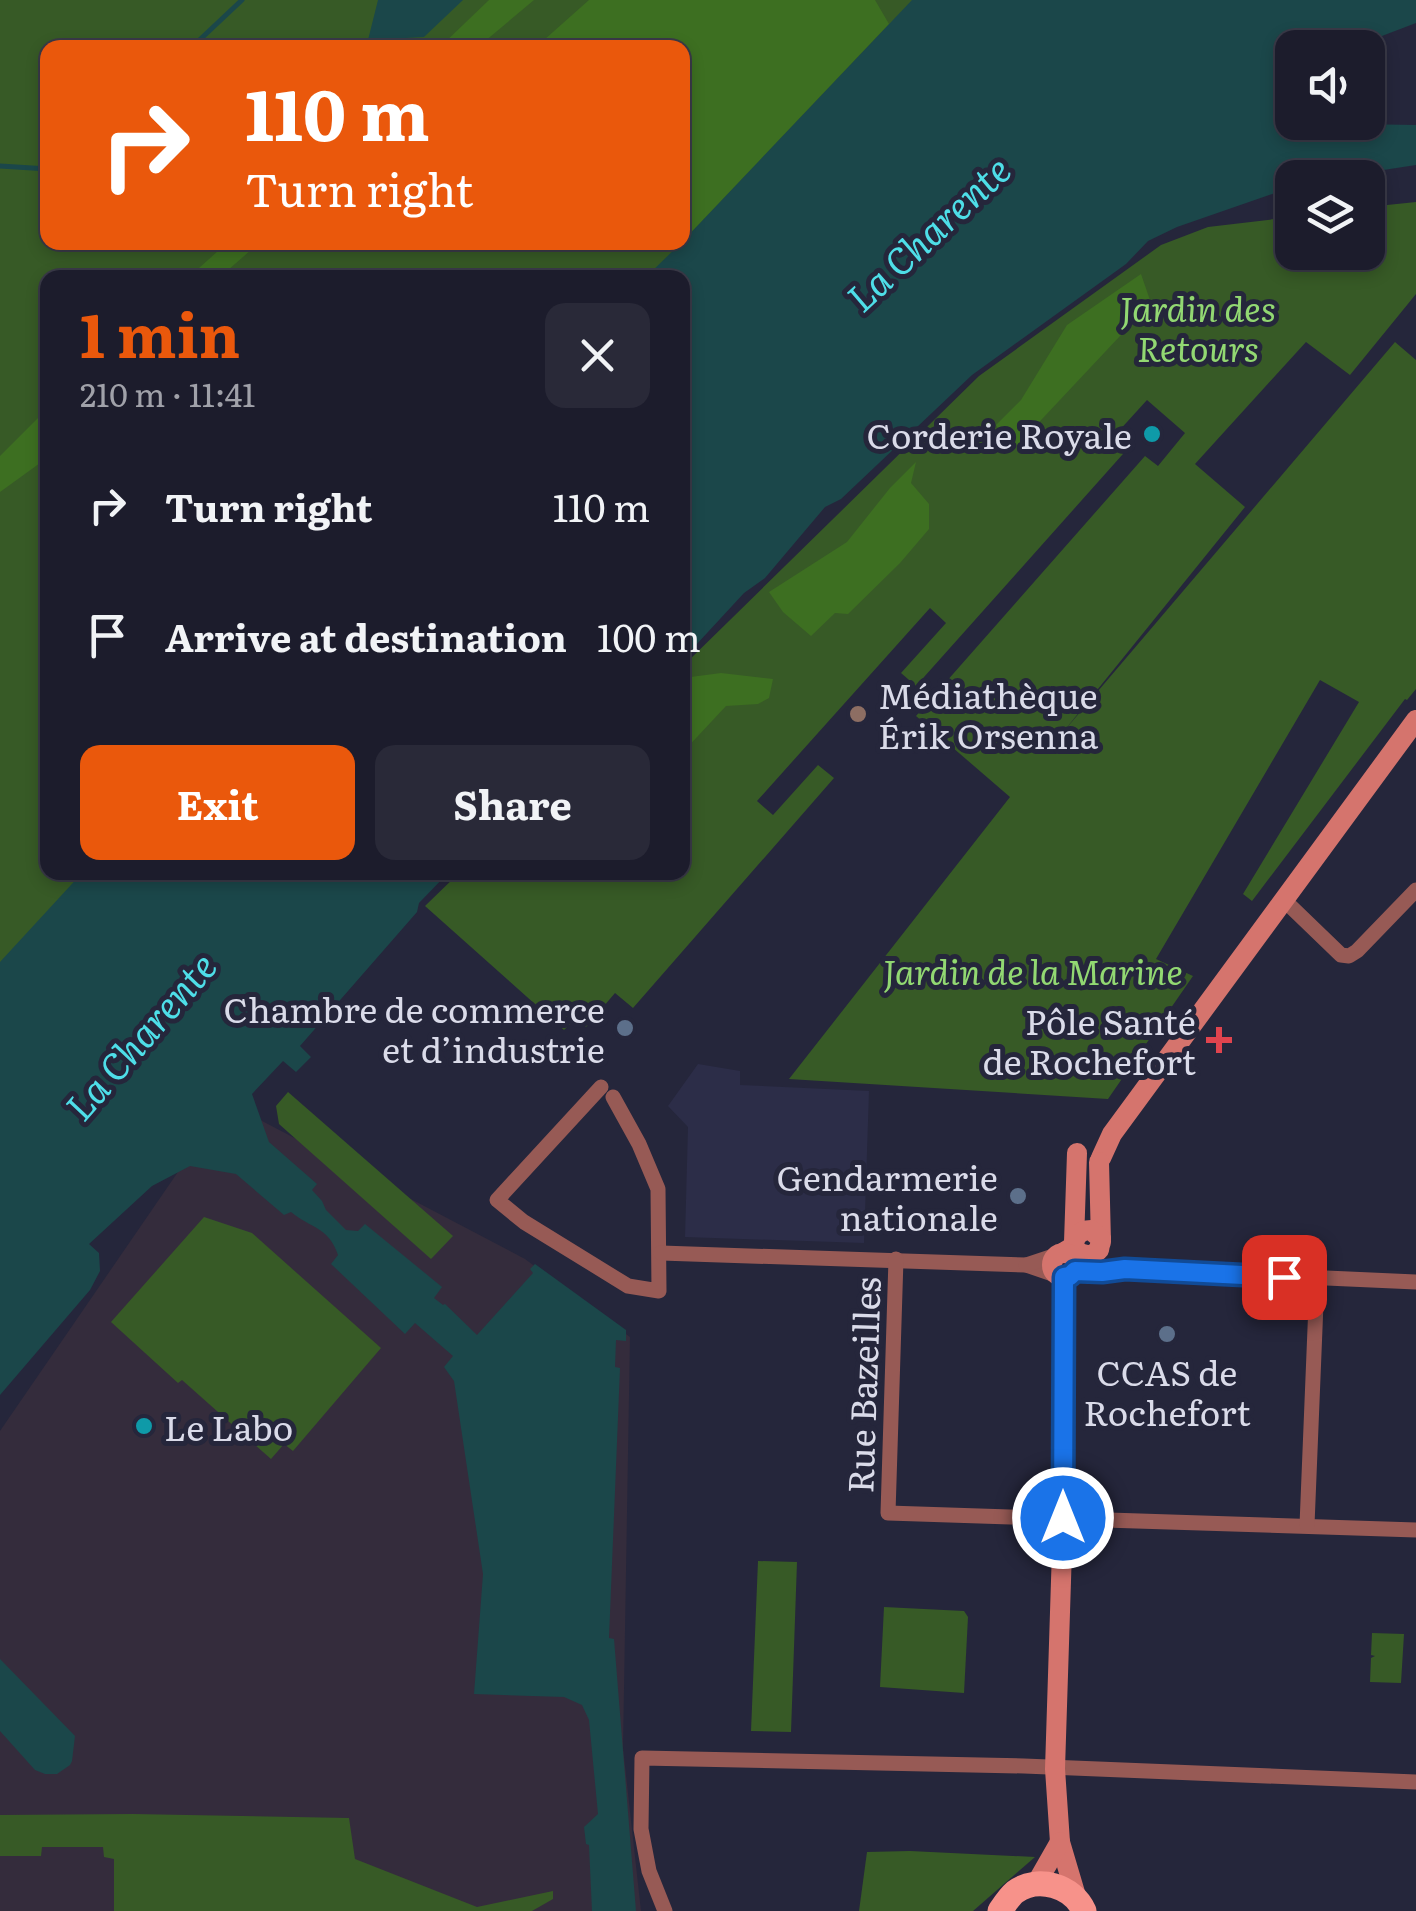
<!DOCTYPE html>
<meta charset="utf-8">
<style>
body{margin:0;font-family:Literata,serif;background:#292938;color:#f1f3f6;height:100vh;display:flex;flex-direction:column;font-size:38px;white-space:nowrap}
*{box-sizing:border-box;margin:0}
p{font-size:32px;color:#a0a1a9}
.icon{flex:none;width:55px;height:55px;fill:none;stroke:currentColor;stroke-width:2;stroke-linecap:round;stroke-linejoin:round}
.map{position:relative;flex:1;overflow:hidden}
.side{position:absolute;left:40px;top:270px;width:650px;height:610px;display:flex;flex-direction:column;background:#1c1c2c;border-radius:20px;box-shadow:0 5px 15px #0003,0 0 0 2px #3a3a48}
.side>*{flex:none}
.hud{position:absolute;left:40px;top:40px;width:650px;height:210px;border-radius:20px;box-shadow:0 5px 15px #0003,0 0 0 2px #3a3a48;background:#ea580c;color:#fff;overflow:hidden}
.tools{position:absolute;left:1275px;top:30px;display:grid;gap:20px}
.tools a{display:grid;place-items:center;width:110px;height:110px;border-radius:20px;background:#1c1c2c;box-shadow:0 5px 15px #0003,0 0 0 2px #3a3a48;font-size:50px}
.pin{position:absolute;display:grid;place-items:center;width:85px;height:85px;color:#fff;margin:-42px;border-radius:20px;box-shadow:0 5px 15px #0006}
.me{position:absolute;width:110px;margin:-55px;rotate:0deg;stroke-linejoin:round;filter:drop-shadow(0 0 8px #0008)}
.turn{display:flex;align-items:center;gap:35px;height:210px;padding:0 40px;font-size:45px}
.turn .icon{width:130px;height:130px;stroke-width:2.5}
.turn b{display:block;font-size:70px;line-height:85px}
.round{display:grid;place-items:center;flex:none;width:105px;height:105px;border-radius:20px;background:#292938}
.head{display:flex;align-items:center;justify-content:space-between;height:170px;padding:0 40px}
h1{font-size:60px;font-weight:700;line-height:75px;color:#ea580c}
.action{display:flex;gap:20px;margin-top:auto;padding:20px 40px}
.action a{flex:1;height:115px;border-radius:20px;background:#ea580c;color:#fff;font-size:40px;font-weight:700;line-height:115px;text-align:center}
.action a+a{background:#292938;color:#f1f3f6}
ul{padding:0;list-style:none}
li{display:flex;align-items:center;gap:30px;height:130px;padding:0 40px}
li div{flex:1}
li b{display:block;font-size:38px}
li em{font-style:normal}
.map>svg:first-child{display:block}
.industrial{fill:#342c3c}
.built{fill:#2c2d48}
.green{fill:#375a26;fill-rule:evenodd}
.forest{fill:#3d6f21}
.water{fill:#1b474a}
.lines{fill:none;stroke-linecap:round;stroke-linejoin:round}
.stream{stroke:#1b474a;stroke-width:5}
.street{stroke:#975a55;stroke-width:15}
.secondary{stroke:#d5746d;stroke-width:20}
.primary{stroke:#f7928a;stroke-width:25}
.route-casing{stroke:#114b97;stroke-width:25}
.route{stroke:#1a73e8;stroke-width:18}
.culture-dot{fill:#0f9aa8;stroke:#25263b;stroke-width:4}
.education-dot{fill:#8d6e63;stroke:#25263b;stroke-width:4}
.service-dot{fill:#5c6f8a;stroke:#25263b;stroke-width:4}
.health-dot{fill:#e0444e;stroke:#25263b;stroke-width:4}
.labels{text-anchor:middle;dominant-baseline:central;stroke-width:10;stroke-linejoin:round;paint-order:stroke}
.park-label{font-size:35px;font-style:italic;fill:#92d872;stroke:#25263b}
.poi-label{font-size:35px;fill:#dadbe9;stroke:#25263b;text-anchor:end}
.street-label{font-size:35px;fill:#dadbe9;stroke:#25263b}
.water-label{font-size:38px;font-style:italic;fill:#4edee8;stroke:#25263b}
</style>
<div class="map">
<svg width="1416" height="1911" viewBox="0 0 1416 1911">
<rect width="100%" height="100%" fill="#25263b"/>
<polygon class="industrial" points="226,1102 525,1259 630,1337 623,1748 641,1911 0,1911 0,1431"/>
<polygon class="built" points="698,1064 740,1071 740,1085 869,1091 864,1243 685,1237 688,1127 668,1106"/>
<g class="green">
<path d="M 0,0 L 968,0 L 682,278 L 48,278 L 48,872 L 158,873 L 0,1074 ZM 48,48 L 682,48 L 682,242 L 48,242 Z"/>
<polygon points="1416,202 1416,294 1350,375 1306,342 1195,464 1245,507 1064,731 1395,342 1416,360 1416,689 1407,700 1405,699 1252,901 1243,894 1359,702 1320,680 1156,959 1193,976 1108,1099 789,1079 1010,797 916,716 1145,456 1158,466 1185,433 1147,400 1117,433 1131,445 916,686 901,673 946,623 930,608 757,801 773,815 818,765 834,778 633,1008 615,993 586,1027 576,1019 564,1030 425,906 459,873 682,872 683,666 979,376 1161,245 1208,227 1292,217 1292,252 1368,252 1368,207"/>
<polygon points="288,1092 453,1236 431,1259 279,1124 276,1106"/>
<polygon points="204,1217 252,1233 381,1348 293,1451 284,1444 271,1459 182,1380 178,1383 111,1322"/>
<polygon points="758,1561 797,1562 791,1732 751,1731"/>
<polygon points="884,1607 964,1611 968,1617 964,1693 880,1687"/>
<polygon points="1372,1633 1404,1634 1401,1683 1370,1682 1371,1658 1375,1656 1371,1655"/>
<polygon points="133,1814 349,1818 355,1859 477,1907 553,1891 553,1899 532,1911 114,1911 114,1859 104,1857 103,1847 42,1847 41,1856 0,1856 0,1815"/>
<polygon points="910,1851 1035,1857 973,1911 859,1911 867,1852"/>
</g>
<g class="forest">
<polygon points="489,0 534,0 478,47 440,47"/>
<polygon points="589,0 875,0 889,24 683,241 682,48 535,48"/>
<polygon points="228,242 259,243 220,277 189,277"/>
<polygon points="1141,274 1151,303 1011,452 996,425 1021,400 1067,325"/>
<polygon points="47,409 47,458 0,492 0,456"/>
<polygon points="916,462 911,483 929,504 929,529 900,563 848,614 835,613 811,636 783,612 769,592 847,542 890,488"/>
<polygon points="721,673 773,679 769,698 758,704 726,706 683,752 683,678"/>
</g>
<g class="water">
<polygon points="378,0 463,0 424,37 368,40"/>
<path d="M 912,0 L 1416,0 L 1416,23 L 1353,47 L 1292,48 L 1292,122 C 1334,122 1374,125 1416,125 L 1416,165 L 1338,177 L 1292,178 L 1292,187 L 1177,227 L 1148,241 L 1126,264 L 972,375 L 841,499 L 825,507 L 765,578 L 744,593 L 683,659 L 682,278 L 646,277 L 682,242 Z"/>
<path d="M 82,873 L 448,873 L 419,903 L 417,912 L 300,1046 L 311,1057 L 296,1072 L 283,1061 L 252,1094 L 269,1142 L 317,1184 L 312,1190 L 322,1201 L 326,1210 L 346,1230 L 358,1231 L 365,1224 L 442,1287 L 434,1298 L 443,1305 L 445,1304 L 477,1335 L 533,1273 L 530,1269 L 535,1264 L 626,1330 L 626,1341 L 616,1340 L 615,1367 L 620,1368 L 609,1638 L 614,1639 L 636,1911 L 592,1911 L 589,1845 L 586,1844 L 584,1827 L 598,1814 L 589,1720 L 582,1705 L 564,1697 L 474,1694 L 483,1574 L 454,1381 L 444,1367 L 453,1356 L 415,1323 L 405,1334 L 331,1264 L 338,1255 C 329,1227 310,1228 291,1212 L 284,1215 L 236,1174 L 190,1166 L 152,1186 L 89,1244 L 99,1253 L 100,1271 L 90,1290 L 0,1395 L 0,962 Z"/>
<polygon points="0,1659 75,1736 72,1761 70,1765 57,1774 45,1774 35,1770 0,1731"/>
</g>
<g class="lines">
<g class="stream">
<polyline points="191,48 242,0"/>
<polyline points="0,166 48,169"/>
</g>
<g class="street">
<polyline points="1284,900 1341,955 1349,956 1357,951 1416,890"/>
<polyline points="601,1087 497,1200 524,1222 628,1286 659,1291 658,1189 639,1144 613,1097"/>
<polyline points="661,1253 1026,1265 1058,1276"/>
<polyline points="896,1259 888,1513 1416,1530"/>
<polyline points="1026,1265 1056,1255"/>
<polyline points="1075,1271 1125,1269 1416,1282"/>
<polyline points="1307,1525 1317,1279"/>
<polyline points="665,1911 649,1871 641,1829 642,1758 1024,1766 1416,1782"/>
</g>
<g class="secondary">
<polyline points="1101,1158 1112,1134 1416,720"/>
<polyline points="1099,1162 1101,1242"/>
<polyline points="1074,1242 1077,1153"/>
<path d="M 1064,1252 L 1074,1246 C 1074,1235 1081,1230 1091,1230 L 1101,1239 L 1099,1250 L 1090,1256 L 1079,1253 L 1074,1246"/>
<circle cx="1064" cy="1265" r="12"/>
<polyline points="1063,1277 1063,1518 1055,1769 1060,1842 1076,1896"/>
<polyline points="1036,1884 1060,1842"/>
</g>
<path class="primary" d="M 1000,1911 C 1004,1905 1009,1897 1015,1892 C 1038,1875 1073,1886 1084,1911"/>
</g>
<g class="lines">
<defs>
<polyline id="route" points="1063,1518 1064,1277 1070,1276 1075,1271 1102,1272 1125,1269 1284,1277"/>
</defs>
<use href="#route" class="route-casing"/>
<use href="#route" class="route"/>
</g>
<g class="culture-dot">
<circle cx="1152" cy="434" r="10"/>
<circle cx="144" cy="1426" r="10"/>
</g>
<circle class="education-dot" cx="858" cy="714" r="10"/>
<g class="service-dot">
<circle cx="625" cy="1028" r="10"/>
<circle cx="1018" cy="1196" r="10"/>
<circle cx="1167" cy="1334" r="10"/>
</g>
<path class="health-dot" d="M1214 1025h10v10h10v10h-10v10h-10v-10h-10v-10h10z"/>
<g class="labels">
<g class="park-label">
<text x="1198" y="307">Jardin des<tspan x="1198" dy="40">Retours</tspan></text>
<text x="1033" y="970">Jardin de la Marine</text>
</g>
<g class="poi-label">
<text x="1132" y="434">Corderie Royale</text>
<text x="878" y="694" text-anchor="start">Médiathèque<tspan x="878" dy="40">Érik Orsenna</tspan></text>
<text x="605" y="1008">Chambre de commerce<tspan x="605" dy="40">et d’industrie</tspan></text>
<text x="1196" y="1020">Pôle Santé<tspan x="1196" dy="40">de Rochefort</tspan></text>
<text x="998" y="1176">Gendarmerie<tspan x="998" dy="40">nationale</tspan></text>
<text x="1167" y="1371" text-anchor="middle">CCAS de<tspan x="1167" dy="40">Rochefort</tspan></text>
<text x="164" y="1426" text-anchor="start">Le Labo</text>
</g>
<g class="street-label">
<text transform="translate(862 1385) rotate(-88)">Rue Bazeilles</text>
</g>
<g class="water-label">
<text transform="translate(927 232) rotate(-43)">La Charente</text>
<text transform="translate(139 1035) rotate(-49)">La Charente</text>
</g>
</g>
</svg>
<div class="tools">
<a><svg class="icon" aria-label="sound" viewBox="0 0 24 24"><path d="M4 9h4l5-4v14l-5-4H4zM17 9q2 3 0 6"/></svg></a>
<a><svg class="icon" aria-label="layers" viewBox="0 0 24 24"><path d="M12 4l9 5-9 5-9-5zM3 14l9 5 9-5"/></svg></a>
</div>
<div class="pin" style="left:1284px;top:1277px;background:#d93025"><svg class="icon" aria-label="arrive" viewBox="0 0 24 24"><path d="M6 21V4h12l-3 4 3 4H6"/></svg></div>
<svg class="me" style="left:1063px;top:1518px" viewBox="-20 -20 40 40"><circle r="17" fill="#1a73e8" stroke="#fff" stroke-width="3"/><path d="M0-11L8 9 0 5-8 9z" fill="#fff"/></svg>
<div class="hud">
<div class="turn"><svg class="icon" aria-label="right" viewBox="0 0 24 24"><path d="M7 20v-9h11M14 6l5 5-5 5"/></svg><div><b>110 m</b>Turn right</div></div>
</div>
<section class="side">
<div class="head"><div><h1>1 min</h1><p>210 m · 11:41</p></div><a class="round"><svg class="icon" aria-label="close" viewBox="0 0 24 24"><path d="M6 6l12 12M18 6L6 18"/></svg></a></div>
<ul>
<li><svg class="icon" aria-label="right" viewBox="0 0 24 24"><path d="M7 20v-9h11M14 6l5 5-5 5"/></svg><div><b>Turn right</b></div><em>110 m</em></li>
<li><svg class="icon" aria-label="arrive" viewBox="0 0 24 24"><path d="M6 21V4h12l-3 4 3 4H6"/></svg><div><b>Arrive at destination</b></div><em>100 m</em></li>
</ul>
<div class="action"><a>Exit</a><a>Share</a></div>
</section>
</div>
